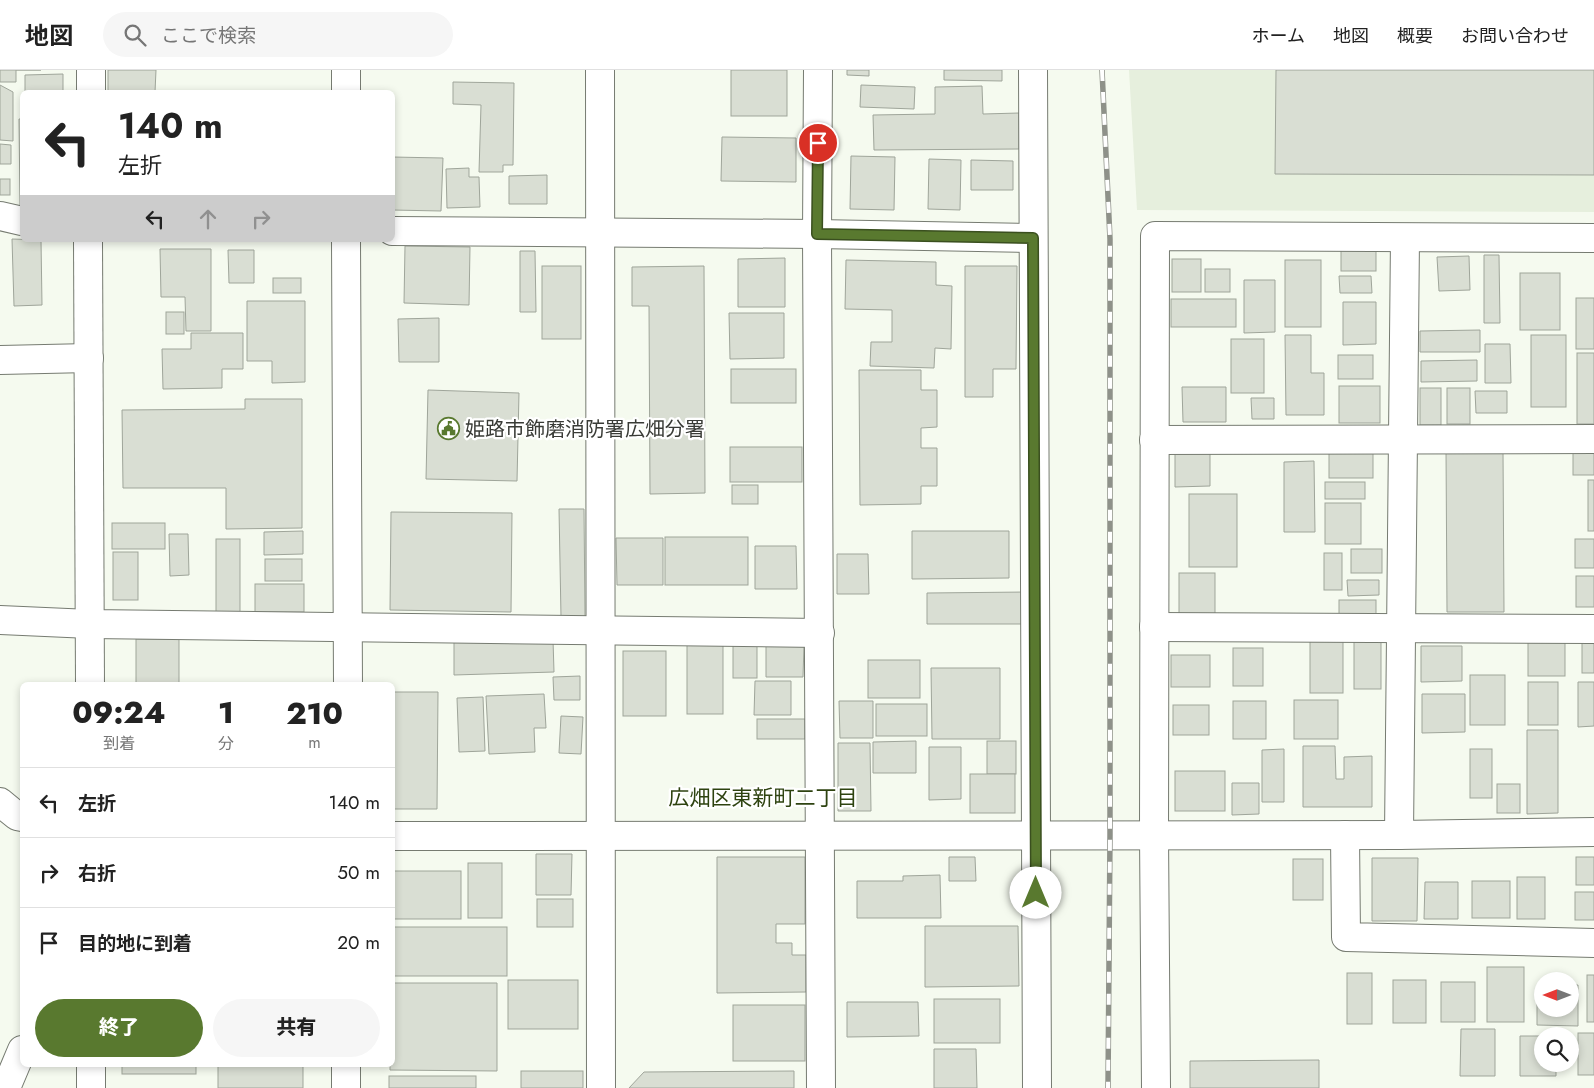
<!DOCTYPE html>
<html lang="ja">
<meta charset="utf-8">
<style>
body{margin:0;font-family:Jost,"Noto Sans JP",sans-serif;background:#f6f6f6;color:#222;height:100vh;display:flex;flex-direction:column;font-size:19px;white-space:nowrap}
*{box-sizing:border-box;margin:0}
p{font-size:16px;color:#767676}
.icon{flex:none;width:28px;height:28px;fill:none;stroke:currentColor;stroke-width:2;stroke-linecap:round;stroke-linejoin:round}
.map{position:relative;flex:1;overflow:hidden}
.side{position:absolute;left:20px;top:612px;width:375px;height:385px;display:flex;flex-direction:column;background:#fff;border-radius:8px;box-shadow:0 2px 8px #0003}
.side>*{flex:none}
.guide{position:absolute;left:20px;top:20px;width:375px;height:152px;border-radius:8px;box-shadow:0 2px 8px #0003;background:#fff;color:#222;overflow:hidden}
.needle{width:32px;rotate:270deg}
.tools{position:absolute;left:1534px;top:902px;display:grid;gap:10px}
.tools a{display:grid;place-items:center;width:45px;height:45px;border-radius:50%;background:#fff;box-shadow:0 2px 8px #0003;font-size:25px}
.pin{position:absolute;display:grid;place-items:center;width:42px;height:42px;color:#fff;margin:-21px;border:2px solid #fff;border-radius:50%;box-shadow:0 1px 5px #0007}
.me{position:absolute;width:55px;margin:-28px;rotate:0deg;stroke-linejoin:round;filter:drop-shadow(0 0 4px #0008)}
.turn{display:flex;align-items:center;gap:18px;height:105px;padding:0 15px;font-size:22px}
.turn .icon{width:65px;height:65px;stroke-width:2.5}
.turn b{display:block;font-size:35px;line-height:42px}
.lanes{display:flex;align-items:center;height:48px;padding:0 15px;background:#0003;justify-content:center;gap:25px;direction:ltr}
.lanes .off{opacity:.35}
.eta{display:flex;justify-content:space-evenly;align-items:center;height:85px;text-align:center}
.eta b{font-size:30px;font-weight:800;line-height:35px}
.button{display:flex;gap:10px;margin-top:auto;padding:10px 15px}
.button a{flex:1;height:58px;border-radius:30px;background:#59792f;color:#fff;font-size:20px;font-weight:800;line-height:58px;text-align:center}
.button a+a{background:#f6f6f6;color:#222}
ul{padding:0;list-style:none}
li{display:flex;align-items:center;gap:15px;height:70px;padding:0 15px;border-top:1px solid #e0e0e0}
li div{flex:1}
li b{display:block;font-size:19px}
li em{font-style:normal}
header{display:flex;align-items:center;gap:30px;box-sizing:border-box;height:70px;padding:0 25px;background:#fff;border-bottom:1px solid #e0e0e0}
header strong{font-size:24px}
nav{display:flex;gap:28px;margin-inline-start:auto;font-size:18px}
.search{width:350px;height:45px;background:#f6f6f6;display:flex;align-items:center;gap:12px;box-sizing:border-box;padding:0 18px;border-radius:28px;color:#767676;font-size:19px}
.map>svg:first-child{display:block}
.built{fill:#e6efdd}
.building{fill:#d9ded3;stroke:#9fa59a}
.lines{fill:none;stroke-linecap:round;stroke-linejoin:round}
.minor-casing{stroke:#767b71;stroke-width:30}
.minor{stroke:#fff;stroke-width:28}
.rail-casing{stroke:#8e9189;stroke-width:5.5}
.rail{stroke:#fff;stroke-width:4;stroke-dasharray:11;stroke-linecap:butt}
.route-casing{stroke:#3a4f1f;stroke-width:12}
.route{stroke:#59792f;stroke-width:9}
.labels{text-anchor:middle;dominant-baseline:central;stroke-width:4.5;stroke-linejoin:round;paint-order:stroke}
.poi-label{font-size:20px;fill:#393b36;stroke:#fff;text-anchor:start}
.neighbourhood-label{font-size:21px;fill:#2e4310;stroke:#fff}
</style>
<header>
<strong>地図</strong>
<div class="search"><svg class="icon" aria-label="search" viewBox="0 0 24 24"><circle cx="10" cy="10" r="6"/><path d="M15 15l6 6"/></svg>ここで検索</div>
<nav><a>ホーム</a><a>地図</a><a>概要</a><a>お問い合わせ</a></nav>
</header>
<div class="map">
<svg width="1594" height="1018" viewBox="0 0 1594 1018">
<rect width="100%" height="100%" fill="#f5faef"/>
<polygon class="built" points="1129,0 1594,0 1594,142 1137,140"/>
<g class="building">
<polygon points="0,0 41,0 16,0 16,12 0,12"/>
<polygon points="108,0 156,0 155,22 108,22"/>
<rect x="731" y="0" width="56" height="46"/>
<polygon points="847,0 869,0 869,6 847,5"/>
<polygon points="944,0 1002,0 1002,11 944,10"/>
<polygon points="1276,0 1594,0 1594,105 1275,104"/>
<polygon points="63,4 63,22 25,22 25,5"/>
<polygon points="453,12 514,13 513,95 503,95 503,102 479,102 481,35 453,34"/>
<polygon points="0,15 13,22 13,71 0,70"/>
<polygon points="861,15 915,17 914,39 860,37"/>
<polygon points="982,16 983,44 1019,43 1019,79 874,80 873,45 935,44 935,17"/>
<polygon points="19,49 22,49 22,135 20,135"/>
<polygon points="722,67 796,68 796,112 721,111"/>
<polygon points="0,74 11,75 11,94 0,94"/>
<polygon points="851,86 895,87 894,140 850,139"/>
<polygon points="392,87 443,88 441,141 392,140"/>
<polygon points="929,89 961,90 960,140 928,139"/>
<polygon points="971,90 1013,91 1013,120 971,120"/>
<polygon points="469,98 469,107 479,107 480,137 447,138 446,99"/>
<polygon points="547,105 547,134 509,134 509,106"/>
<rect x="0" y="109" width="10" height="16"/>
<polygon points="12,169 41,170 42,235 14,236"/>
<polygon points="405,176 470,177 469,235 404,233"/>
<polygon points="160,179 211,179 211,261 186,261 185,227 161,227"/>
<rect x="1341" y="179" width="35" height="22"/>
<polygon points="228,180 254,180 254,213 229,213"/>
<polygon points="520,181 535,181 536,242 520,242"/>
<polygon points="1484,185 1499,185 1500,253 1484,253"/>
<polygon points="1469,186 1470,220 1439,221 1437,187"/>
<polygon points="785,188 785,237 738,237 738,189"/>
<rect x="1172" y="189" width="29" height="33"/>
<polygon points="846,190 936,192 936,215 952,216 951,279 935,278 934,298 870,296 871,272 892,272 892,240 845,239"/>
<rect x="1285" y="190" width="36" height="67"/>
<rect x="542" y="196" width="39" height="73"/>
<polygon points="704,196 705,423 650,424 649,236 632,236 632,197"/>
<polygon points="965,196 1017,196 1016,299 993,299 993,327 965,327"/>
<rect x="1205" y="199" width="25" height="23"/>
<rect x="1520" y="203" width="40" height="57"/>
<polygon points="1339,206 1371,206 1372,223 1340,223"/>
<rect x="273" y="208" width="28" height="15"/>
<polygon points="1244,210 1275,210 1275,262 1244,263"/>
<rect x="1576" y="228" width="18" height="51"/>
<rect x="1171" y="229" width="65" height="28"/>
<polygon points="247,231 305,231 305,312 272,313 272,291 247,291"/>
<polygon points="1343,232 1376,232 1376,274 1343,275"/>
<rect x="166" y="242" width="18" height="22"/>
<polygon points="729,243 784,243 784,288 730,289"/>
<polygon points="439,248 439,292 399,292 398,249"/>
<polygon points="1480,260 1480,282 1420,282 1420,261"/>
<polygon points="191,263 243,263 243,299 222,299 222,318 163,319 162,279 191,279"/>
<polygon points="1285,265 1311,265 1311,303 1324,303 1324,345 1286,345"/>
<rect x="1531" y="265" width="35" height="72"/>
<rect x="1231" y="269" width="33" height="54"/>
<polygon points="1485,274 1510,274 1511,313 1485,313"/>
<rect x="1577" y="283" width="17" height="71"/>
<rect x="1338" y="285" width="35" height="24"/>
<polygon points="1477,290 1477,311 1421,312 1421,291"/>
<rect x="731" y="299" width="65" height="34"/>
<polygon points="859,300 921,300 921,320 937,320 937,357 921,358 921,378 937,378 937,416 921,416 921,434 860,435"/>
<rect x="1339" y="316" width="41" height="37"/>
<polygon points="1182,317 1226,317 1226,352 1183,352"/>
<rect x="1420" y="318" width="21" height="37"/>
<rect x="1447" y="318" width="23" height="36"/>
<polygon points="428,320 519,323 517,411 426,409"/>
<polygon points="1475,321 1507,321 1507,343 1476,343"/>
<polygon points="1251,328 1274,328 1274,349 1252,349"/>
<polygon points="245,329 302,329 302,458 226,459 226,418 123,418 122,340 245,339"/>
<rect x="730" y="377" width="72" height="35"/>
<rect x="1329" y="377" width="44" height="31"/>
<rect x="1573" y="379" width="21" height="26"/>
<polygon points="1175,380 1210,380 1210,416 1175,417"/>
<polygon points="1446,380 1503,380 1504,542 1447,542"/>
<polygon points="1314,391 1315,462 1284,462 1284,392"/>
<rect x="1588" y="410" width="6" height="51"/>
<rect x="1325" y="412" width="40" height="17"/>
<rect x="732" y="415" width="26" height="19"/>
<rect x="1189" y="424" width="48" height="73"/>
<rect x="1325" y="433" width="36" height="41"/>
<polygon points="559,439 584,439 585,547 561,547"/>
<polygon points="391,442 512,443 511,542 390,540"/>
<rect x="112" y="453" width="53" height="26"/>
<polygon points="303,461 303,484 264,485 264,462"/>
<polygon points="912,461 1009,461 1009,508 912,509"/>
<polygon points="169,464 188,464 189,505 170,506"/>
<rect x="665" y="467" width="83" height="48"/>
<polygon points="616,468 663,468 663,515 617,515"/>
<rect x="216" y="469" width="24" height="73"/>
<rect x="1575" y="469" width="19" height="29"/>
<polygon points="755,476 796,476 797,519 755,519"/>
<rect x="1351" y="479" width="31" height="24"/>
<rect x="113" y="482" width="25" height="48"/>
<rect x="1324" y="483" width="18" height="37"/>
<polygon points="837,484 868,484 869,524 837,524"/>
<rect x="265" y="489" width="37" height="22"/>
<rect x="1179" y="503" width="36" height="41"/>
<rect x="1576" y="506" width="18" height="31"/>
<polygon points="1347,510 1379,510 1379,525 1348,526"/>
<rect x="255" y="514" width="49" height="28"/>
<polygon points="1027,522 1027,554 927,554 927,523"/>
<rect x="1339" y="530" width="37" height="16"/>
<rect x="1310" y="565" width="33" height="58"/>
<rect x="1528" y="565" width="37" height="41"/>
<rect x="1582" y="566" width="12" height="37"/>
<rect x="1354" y="567" width="27" height="52"/>
<rect x="136" y="569" width="43" height="46"/>
<polygon points="553,570 554,602 454,605 454,572"/>
<rect x="687" y="572" width="36" height="72"/>
<rect x="733" y="572" width="24" height="36"/>
<polygon points="766,575 804,575 803,607 766,607"/>
<polygon points="1421,576 1462,576 1462,611 1421,612"/>
<rect x="1233" y="578" width="30" height="38"/>
<rect x="623" y="581" width="43" height="65"/>
<rect x="1171" y="585" width="39" height="32"/>
<rect x="868" y="590" width="52" height="38"/>
<polygon points="931,598 1000,598 1000,669 932,669"/>
<rect x="1470" y="605" width="35" height="50"/>
<polygon points="580,606 580,630 554,630 553,607"/>
<polygon points="755,611 791,611 791,645 754,645"/>
<rect x="1528" y="612" width="30" height="43"/>
<polygon points="1578,612 1594,612 1594,656 1578,657"/>
<polygon points="392,622 438,622 437,739 392,739"/>
<polygon points="544,624 546,658 534,658 535,682 489,684 486,626"/>
<polygon points="1422,624 1465,624 1465,662 1422,663"/>
<polygon points="483,627 485,681 459,682 457,628"/>
<rect x="1294" y="630" width="44" height="39"/>
<polygon points="839,631 873,631 873,668 840,668"/>
<rect x="1233" y="631" width="33" height="38"/>
<rect x="876" y="634" width="51" height="32"/>
<rect x="1173" y="635" width="36" height="30"/>
<polygon points="561,646 583,647 581,684 559,683"/>
<rect x="757" y="649" width="48" height="20"/>
<polygon points="1527,660 1558,660 1558,743 1527,744"/>
<polygon points="916,671 916,703 873,703 873,672"/>
<rect x="987" y="671" width="29" height="33"/>
<polygon points="838,673 870,673 871,741 838,741"/>
<polygon points="1303,676 1335,676 1336,709 1344,709 1344,687 1372,686 1372,737 1303,737"/>
<polygon points="929,677 961,677 961,729 929,730"/>
<polygon points="1284,679 1284,732 1262,732 1262,680"/>
<rect x="1470" y="679" width="22" height="49"/>
<rect x="1175" y="701" width="50" height="40"/>
<rect x="970" y="704" width="45" height="39"/>
<polygon points="1232,713 1259,713 1259,744 1232,745"/>
<rect x="1497" y="714" width="23" height="29"/>
<polygon points="536,784 572,784 571,825 536,825"/>
<polygon points="717,787 805,787 805,854 776,854 776,873 792,873 792,885 806,885 806,922 717,923"/>
<polygon points="949,787 975,787 976,811 949,811"/>
<rect x="1576" y="787" width="18" height="28"/>
<polygon points="1372,788 1418,788 1417,851 1372,851"/>
<rect x="1293" y="789" width="30" height="41"/>
<rect x="468" y="793" width="34" height="55"/>
<rect x="392" y="801" width="69" height="48"/>
<polygon points="940,805 941,848 857,848 857,811 903,811 903,806"/>
<rect x="1517" y="807" width="28" height="42"/>
<rect x="1472" y="811" width="38" height="37"/>
<polygon points="1425,812 1458,812 1458,849 1424,849"/>
<rect x="1575" y="822" width="19" height="28"/>
<rect x="537" y="829" width="36" height="28"/>
<polygon points="925,856 1018,856 1019,916 925,917"/>
<rect x="392" y="857" width="115" height="49"/>
<rect x="1487" y="897" width="37" height="55"/>
<rect x="1347" y="903" width="25" height="51"/>
<rect x="1587" y="905" width="7" height="47"/>
<rect x="508" y="910" width="70" height="49"/>
<rect x="1393" y="910" width="33" height="43"/>
<rect x="1441" y="912" width="34" height="40"/>
<polygon points="392,913 497,913 497,1001 390,1000 390,995 392,995"/>
<polygon points="1537,915 1542,915 1542,939 1570,939 1570,915 1578,915 1578,956 1537,955"/>
<rect x="934" y="929" width="66" height="44"/>
<polygon points="847,932 918,932 919,966 847,967"/>
<rect x="733" y="935" width="72" height="56"/>
<polygon points="1461,959 1495,959 1495,1006 1460,1006"/>
<rect x="1578" y="963" width="16" height="42"/>
<polygon points="1520,966 1556,966 1542,966 1542,994 1556,994 1556,1006 1520,1006"/>
<polygon points="934,979 976,979 977,1018 934,1018"/>
<polygon points="1319,990 1319,1018 1190,1018 1190,991"/>
<rect x="122" y="995" width="74" height="9"/>
<rect x="218" y="995" width="85" height="23"/>
<rect x="521" y="1001" width="62" height="17"/>
<polygon points="794,1001 794,1018 629,1018 644,1002"/>
<rect x="389" y="1006" width="87" height="12"/>
</g>
<g class="lines">
<defs>
<g id="minor">
<polyline points="346,0 346,22"/>
<polyline points="600,0 601,1018"/>
<polyline points="818,0 817,164 821,1018"/>
<polyline points="1033,0 1037,1018"/>
<polyline points="91,22 91,0"/>
<polyline points="0,146 22,151"/>
<polyline points="392,161 817,164 1033,168"/>
<polyline points="88,170 90,615"/>
<polyline points="346,170 348,615"/>
<polyline points="0,290 89,288"/>
<polyline points="1154,370 1594,369"/>
<polyline points="0,550 90,554 820,563"/>
<polyline points="1154,557 1594,559"/>
<polyline points="0,732 17,746 22,747"/>
<polyline points="1345,765 1346,867 1594,873"/>
<polyline points="1399,765 1405,168"/>
<polyline points="392,766 1399,765 1594,762"/>
<polyline points="91,995 91,1018"/>
<polyline points="6,1018 22,980"/>
<polyline points="346,1018 346,995"/>
<polyline points="1156,1018 1154,765 1155,166 1594,168"/>
</g>
</defs>
<use href="#minor" class="minor-casing"/>
<use href="#minor" class="minor"/>
<defs>
<polyline id="rail" points="1102,0 1110,169 1110,765 1108,1018"/>
</defs>
<use href="#rail" class="rail-casing"/>
<use href="#rail" class="rail"/>
</g>
<g class="lines">
<defs>
<polyline id="route" points="818,73 817,164 1033,168 1036,823"/>
</defs>
<use href="#route" class="route-casing"/>
<use href="#route" class="route"/>
</g>
<defs>
<symbol id="civic-ring" viewBox="-11 -11 22 22"><circle r="9.5" fill="#fff" stroke="#59792f" stroke-width="1.5"/><path d="M-.6-6.5H3V-4.5H.6V-3L4-1V1h2V6H-6V1h2V-1L-.6-3ZM-1.2 2.5V6h2.4V2.5Z" fill="#59792f"/></symbol>
</defs>
<g fill-rule="evenodd">
<use href="#civic-ring" x="436" y="346" width="25" height="25"/>
</g>
<g class="labels">
<g class="poi-label">
<text x="465" y="359">姫路市飾磨消防署広畑分署</text>
</g>
<g class="neighbourhood-label">
<text x="763" y="728">広畑区東新町二丁目</text>
</g>
</g>
</svg>
<div class="tools">
<a><svg class="needle" viewBox="-14 -14 28 28"><path d="M0-13l5 13h-10z" fill="#e53935"/><path d="M0 13l5-13h-10z" fill="#767676"/></svg></a>
<a><svg class="icon" aria-label="search" viewBox="0 0 24 24"><circle cx="10" cy="10" r="6"/><path d="M15 15l6 6"/></svg></a>
</div>
<div class="pin" style="left:818px;top:73px;background:#d93025"><svg class="icon" aria-label="arrive" viewBox="0 0 24 24"><path d="M6 21V4h12l-3 4 3 4H6"/></svg></div>
<svg class="me" style="left:1036px;top:823px" viewBox="-20 -20 40 40"><circle r="19" fill="#fff"/><path d="M0-13L10 11 0 6-10 11z" fill="#59792f"/></svg>
<div class="guide">
<div class="turn"><svg class="icon" aria-label="left" viewBox="0 0 24 24"><path d="M17 20v-9H6M10 6l-5 5 5 5"/></svg><div><b>140 m</b>左折</div></div>
<div class="lanes"><svg class="icon" aria-label="left" viewBox="0 0 24 24"><path d="M17 20v-9H6M10 6l-5 5 5 5"/></svg><svg class="icon off" aria-label="ahead" viewBox="0 0 24 24"><path d="M12 20V5M6 11l6-6 6 6"/></svg><svg class="icon off" aria-label="right" viewBox="0 0 24 24"><path d="M7 20v-9h11M14 6l5 5-5 5"/></svg></div>
</div>
<section class="side">
<div class="eta">
<div><b>09:24</b><p>到着</p></div>
<div><b>1</b><p>分</p></div>
<div><b>210</b><p>m</p></div>
</div>
<ul>
<li><svg class="icon" aria-label="left" viewBox="0 0 24 24"><path d="M17 20v-9H6M10 6l-5 5 5 5"/></svg><div><b>左折</b></div><em>140 m</em></li>
<li><svg class="icon" aria-label="right" viewBox="0 0 24 24"><path d="M7 20v-9h11M14 6l5 5-5 5"/></svg><div><b>右折</b></div><em>50 m</em></li>
<li><svg class="icon" aria-label="arrive" viewBox="0 0 24 24"><path d="M6 21V4h12l-3 4 3 4H6"/></svg><div><b>目的地に到着</b></div><em>20 m</em></li>
</ul>
<div class="button"><a>終了</a><a>共有</a></div>
</section>
</div>
